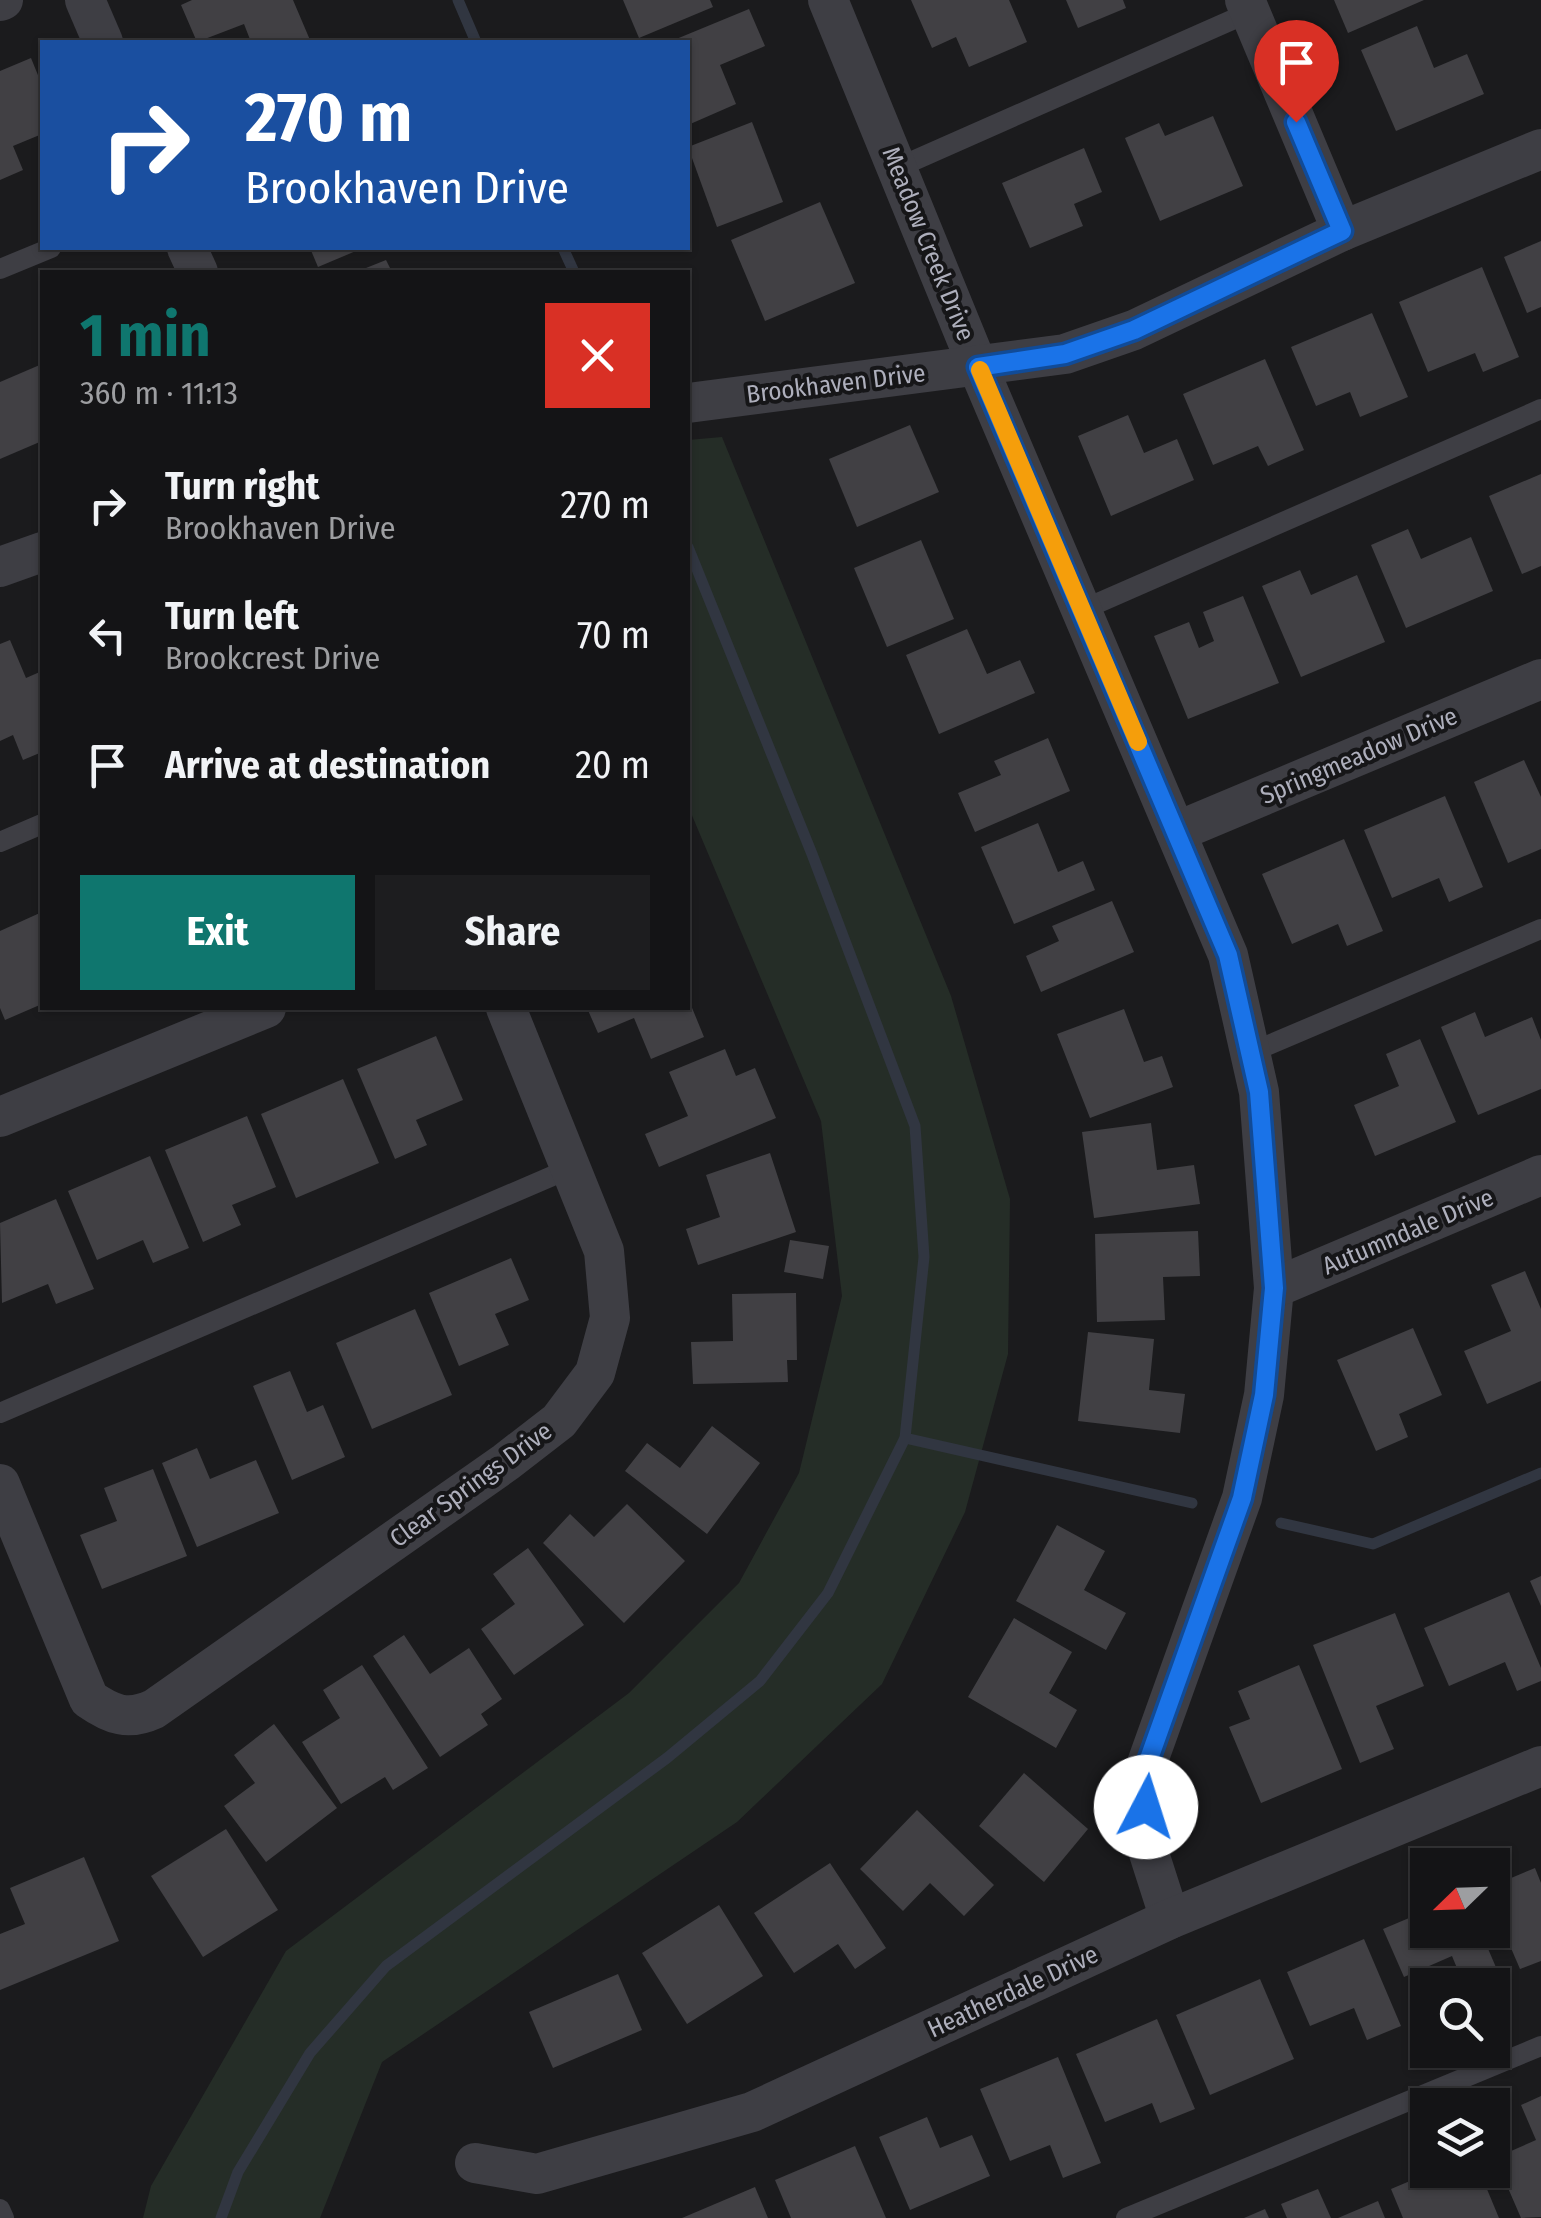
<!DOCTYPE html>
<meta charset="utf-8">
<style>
body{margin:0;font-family:"Fira Sans Condensed",sans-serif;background:#1d1d1f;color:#f1f3f6;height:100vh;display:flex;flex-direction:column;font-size:38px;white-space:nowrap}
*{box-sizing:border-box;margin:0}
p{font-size:32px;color:#9d9ea1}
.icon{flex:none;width:55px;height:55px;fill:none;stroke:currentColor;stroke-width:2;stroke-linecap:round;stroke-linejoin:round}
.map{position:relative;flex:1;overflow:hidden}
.side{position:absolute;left:40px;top:270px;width:650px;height:740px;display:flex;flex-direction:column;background:#141416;border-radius:0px;box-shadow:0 2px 8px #0004,0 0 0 2px #333335}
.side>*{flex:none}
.top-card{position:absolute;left:40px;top:40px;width:650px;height:210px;border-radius:0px;box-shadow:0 2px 8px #0004,0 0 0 2px #333335;background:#1a4fa0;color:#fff;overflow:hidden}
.needle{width:65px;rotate:247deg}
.fabs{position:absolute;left:1410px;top:1848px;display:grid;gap:20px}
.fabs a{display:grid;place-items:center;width:100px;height:100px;border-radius:0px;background:#141416;box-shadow:0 2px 8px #0004,0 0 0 2px #333335;font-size:50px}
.pin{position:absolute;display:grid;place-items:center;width:85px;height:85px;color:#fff;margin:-102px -42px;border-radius:50% 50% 50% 0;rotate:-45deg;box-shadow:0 0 10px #0007}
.pin .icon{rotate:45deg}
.me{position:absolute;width:110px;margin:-55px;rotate:5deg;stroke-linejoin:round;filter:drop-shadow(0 0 8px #0008)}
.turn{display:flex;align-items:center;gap:35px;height:210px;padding:0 40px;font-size:45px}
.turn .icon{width:130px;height:130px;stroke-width:2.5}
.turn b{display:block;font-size:70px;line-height:85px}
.round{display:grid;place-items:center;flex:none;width:105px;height:105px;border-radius:0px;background:#1d1d1f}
.headline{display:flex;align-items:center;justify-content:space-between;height:170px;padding:0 40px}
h1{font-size:60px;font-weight:700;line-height:75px;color:#0f766e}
.primary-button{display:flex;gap:20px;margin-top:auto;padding:20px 40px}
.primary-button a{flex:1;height:115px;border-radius:0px;background:#0f766e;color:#fff;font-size:40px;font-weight:700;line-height:115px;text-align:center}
.primary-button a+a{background:#1d1d1f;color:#f1f3f6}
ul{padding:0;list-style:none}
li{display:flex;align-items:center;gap:30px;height:130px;padding:0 40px}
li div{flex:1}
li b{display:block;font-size:38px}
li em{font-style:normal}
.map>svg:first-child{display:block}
.green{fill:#252d27}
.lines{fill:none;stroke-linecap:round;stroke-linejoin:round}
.stream{stroke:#313641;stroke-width:11}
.building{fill:#414044}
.lane{stroke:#3e3e44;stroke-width:20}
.street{stroke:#3e3e44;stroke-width:40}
.route-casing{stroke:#114b97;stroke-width:25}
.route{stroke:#1a73e8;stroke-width:18}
.slow{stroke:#f59e0b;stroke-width:18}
.labels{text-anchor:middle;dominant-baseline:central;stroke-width:8;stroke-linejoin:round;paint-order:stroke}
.street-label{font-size:25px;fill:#aeafbc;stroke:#161618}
</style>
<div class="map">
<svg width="1541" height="2218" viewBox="0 0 1541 2218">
<rect width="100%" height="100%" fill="#1b1b1d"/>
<polygon class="green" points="722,437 951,996 1010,1199 1008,1354 965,1512 882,1684 737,1822 382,2062 320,2218 143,2218 151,2186 286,1951 629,1693 739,1583 799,1473 842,1296 821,1121 688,806 688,440"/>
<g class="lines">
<g class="stream">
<polyline points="458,0 476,42"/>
<polyline points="563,248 574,272"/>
<polyline points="905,1438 1192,1503"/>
<polyline points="1281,1523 1373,1544 1541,1473"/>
<polyline points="221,2218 238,2172 310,2053 386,1966 667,1758 760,1681 828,1593 905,1438 924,1257 915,1126 812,854 688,547"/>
</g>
</g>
<g class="building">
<polygon points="192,0 293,0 310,40 251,42 244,24 197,42 181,5"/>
<polygon points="623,0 710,0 713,7 639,38"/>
<polygon points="911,0 1009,0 1027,42 969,67 956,37 932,48"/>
<polygon points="1066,0 1123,0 1126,8 1078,28"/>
<polygon points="1334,0 1424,0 1348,33"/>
<polygon points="749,9 765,46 720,65 736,104 688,125 688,42 669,42"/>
<polygon points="1417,26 1434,68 1467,54 1484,94 1396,131 1361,50"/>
<polygon points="31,58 42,85 42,134 13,146 23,170 0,180 0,71"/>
<polygon points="1213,116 1243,186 1160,221 1125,138 1159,123 1165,136"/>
<polygon points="752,122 783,202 717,227 688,147"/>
<polygon points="1084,148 1102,192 1074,204 1083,226 1030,248 1002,183"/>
<polygon points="820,202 855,283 765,321 731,240"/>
<polygon points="1541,241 1541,307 1527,313 1504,257"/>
<polygon points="310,248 363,248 318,267"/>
<polygon points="386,260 392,272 356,272"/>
<polygon points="1482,267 1519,357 1483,372 1475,353 1428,372 1399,302"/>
<polygon points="1372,313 1408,397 1360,417 1350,392 1316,406 1291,347"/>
<polygon points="1265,359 1304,450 1268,466 1258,446 1213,465 1183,394"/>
<polygon points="42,364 42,441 0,459 0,382"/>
<polygon points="1128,415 1144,453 1177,439 1194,480 1111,516 1078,436"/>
<polygon points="910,425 939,492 857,527 829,459"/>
<polygon points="1541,474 1541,566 1522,574 1489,496"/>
<polygon points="1408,529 1421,559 1471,537 1493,591 1406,628 1371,545"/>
<polygon points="921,540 954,619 887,647 854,568"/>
<polygon points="1300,570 1311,595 1357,575 1385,642 1301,677 1262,586"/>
<polygon points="1243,596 1279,683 1188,719 1154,636 1189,622 1199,648 1214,641 1203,612"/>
<polygon points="967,629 987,674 1020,660 1035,693 939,734 906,655"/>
<polygon points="10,640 26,678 42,671 42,752 23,760 13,735 0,741 0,644"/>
<polygon points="1048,738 1070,791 975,832 958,793 1001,775 994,761"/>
<polygon points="1524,760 1541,797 1541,849 1508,863 1474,782"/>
<polygon points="1445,796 1483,887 1449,902 1439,878 1392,898 1364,830"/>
<polygon points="1038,823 1058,872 1083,861 1095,890 1014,924 981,847"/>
<polygon points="1344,839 1383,931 1347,946 1338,924 1292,944 1262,874"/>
<polygon points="1112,901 1134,952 1041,992 1026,956 1059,941 1052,926"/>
<polygon points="42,912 42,1004 5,1020 0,1008 0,931"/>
<polygon points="688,998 704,1037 651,1059 634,1018 598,1033 587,1008 688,1008"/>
<polygon points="1124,1009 1144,1062 1162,1056 1173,1087 1090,1118 1057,1034"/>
<polygon points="1475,1012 1485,1037 1532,1017 1541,1040 1541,1089 1478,1115 1441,1027"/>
<polygon points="436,1036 463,1100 416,1120 427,1145 395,1159 357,1069"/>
<polygon points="1420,1039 1456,1122 1375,1156 1354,1105 1399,1086 1386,1054"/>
<polygon points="725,1049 736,1076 755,1068 776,1118 659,1167 645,1134 688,1116 669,1072"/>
<polygon points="343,1079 379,1163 296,1198 261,1114"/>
<polygon points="247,1116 276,1187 232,1205 241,1225 203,1242 165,1150"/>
<polygon points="1151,1123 1157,1170 1194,1165 1200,1204 1094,1218 1082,1132"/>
<polygon points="770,1153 796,1232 698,1265 686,1229 720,1217 706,1175"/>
<polygon points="150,1156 189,1248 153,1263 143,1240 97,1260 68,1191"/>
<polygon points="56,1199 94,1289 56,1304 48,1284 2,1303 0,1223"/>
<polygon points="1198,1231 1200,1276 1163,1277 1165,1320 1097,1322 1095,1234"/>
<polygon points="790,1240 829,1246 823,1279 784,1272"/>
<polygon points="511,1258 529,1300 495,1314 509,1345 459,1366 429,1293"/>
<polygon points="1525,1271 1541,1309 1541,1381 1487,1404 1464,1351 1511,1331 1491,1285"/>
<polygon points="796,1293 797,1360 787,1360 788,1382 693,1384 691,1342 733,1341 732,1294"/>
<polygon points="415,1309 452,1395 372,1429 336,1343"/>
<polygon points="1413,1328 1442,1395 1399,1414 1408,1437 1376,1451 1337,1360"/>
<polygon points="1088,1332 1154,1339 1149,1390 1185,1394 1180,1433 1078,1421"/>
<polygon points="290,1371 307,1412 323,1405 345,1457 292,1480 253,1386"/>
<polygon points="712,1426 760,1463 707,1534 625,1471 647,1443 680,1468"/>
<polygon points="197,1448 210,1479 256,1460 279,1513 197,1547 162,1463"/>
<polygon points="153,1469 187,1556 102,1589 80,1535 117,1521 104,1488"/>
<polygon points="627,1504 685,1561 624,1623 543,1543 570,1514 594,1537"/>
<polygon points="1057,1525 1105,1551 1084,1590 1126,1613 1106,1650 1016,1601"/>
<polygon points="528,1548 584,1625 514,1675 481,1629 515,1604 493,1574"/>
<polygon points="1541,1576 1541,1606 1530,1581"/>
<polygon points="1509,1592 1541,1668 1541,1681 1517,1691 1505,1662 1449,1686 1424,1628"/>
<polygon points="1395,1613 1424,1686 1376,1706 1394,1749 1360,1763 1313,1645"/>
<polygon points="1014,1618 1072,1652 1049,1693 1077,1710 1056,1748 968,1697"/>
<polygon points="404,1635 430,1674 469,1648 502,1699 481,1714 488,1725 440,1757 373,1656"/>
<polygon points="362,1665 428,1768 393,1790 385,1777 341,1804 302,1742 340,1718 323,1690"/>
<polygon points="1299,1665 1342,1769 1261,1803 1229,1727 1250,1719 1238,1691"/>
<polygon points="274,1724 337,1808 266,1862 224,1806 255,1783 234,1755"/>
<polygon points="1024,1773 1088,1829 1044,1882 979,1826"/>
<polygon points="917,1810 994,1885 964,1916 930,1883 903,1911 860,1869"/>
<polygon points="226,1829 278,1910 203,1957 151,1876"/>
<polygon points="84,1857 119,1941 0,1990 0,1934 25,1924 10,1888"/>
<polygon points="830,1863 886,1948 855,1969 838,1944 794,1973 754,1913"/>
<polygon points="1535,1868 1541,1883 1541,1961 1520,1969 1492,1904 1492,1886"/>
<polygon points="719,1905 763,1976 687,2024 642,1953"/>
<polygon points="1428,1910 1428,1930 1480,1930 1501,1979 1487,1985 1464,1985 1452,1956 1404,1977 1383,1929"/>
<polygon points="1364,1939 1401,2026 1367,2040 1354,2008 1310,2026 1287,1972"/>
<polygon points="618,1974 642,2030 553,2068 529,2012"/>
<polygon points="1260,1979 1294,2059 1210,2095 1176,2015"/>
<polygon points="1157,2019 1195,2109 1160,2123 1152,2103 1105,2122 1076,2054"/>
<polygon points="1058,2057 1101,2163 1063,2178 1050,2145 1010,2161 980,2089"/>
<polygon points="1541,2096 1541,2217 1521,2218 1495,2158 1536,2140 1521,2105"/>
<polygon points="927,2117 940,2148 972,2135 990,2176 910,2210 879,2137"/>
<polygon points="855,2146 886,2218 791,2218 775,2180"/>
<polygon points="1436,2170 1479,2170 1499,2218 1403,2218 1391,2189"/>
<polygon points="755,2187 768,2218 682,2218"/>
<polygon points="1318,2189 1331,2218 1287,2218 1281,2204"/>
<polygon points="1378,2201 1385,2218 1338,2218"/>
<polygon points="1265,2209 1269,2218 1244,2218"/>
</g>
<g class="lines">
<g class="lane">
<polyline points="897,168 1250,12"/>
<polyline points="0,269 51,248"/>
<polyline points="1082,610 1541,409"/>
<polyline points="0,842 42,824"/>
<polyline points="1250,1053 1541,929"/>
<polyline points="0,1413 571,1168"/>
<polyline points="0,2209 4,2218"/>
<polyline points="1126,2218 1541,2046"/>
</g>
<g class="street">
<polyline points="85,0 103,42"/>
<polyline points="828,0 978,367 1228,955 1259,1092 1274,1288 1264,1395 1242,1498 1145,1769 1146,1844 1170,1919"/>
<polyline points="1245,0 1342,231"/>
<polyline points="0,1 3,0"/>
<polyline points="187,248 198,272"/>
<polyline points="688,403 1065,354 1134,330 1342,231 1541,149"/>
<polyline points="0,567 42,552"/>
<polyline points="1176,832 1541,679"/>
<polyline points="0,1117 266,1008"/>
<polyline points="1274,1288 1541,1175"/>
<path d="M 0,1484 L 89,1699 C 112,1715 128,1721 154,1709 L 506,1462 L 559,1421 L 595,1373 L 610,1318 L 604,1251 L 506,1008"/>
<polyline points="475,2163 537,2174 752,2112 1170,1919 1541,1766"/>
</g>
</g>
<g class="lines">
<defs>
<polyline id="route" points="1146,1807 1145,1770 1242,1498 1264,1395 1274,1288 1259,1092 1228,955 978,367 1065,354 1134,330 1342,231 1296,122"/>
</defs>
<use href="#route" class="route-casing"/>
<use href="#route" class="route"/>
<polyline class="slow" points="980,370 1138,742"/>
</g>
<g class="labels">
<g class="street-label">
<text transform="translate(928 244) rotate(68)">Meadow Creek Drive</text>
<text transform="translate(836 384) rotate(-7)">Brookhaven Drive</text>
<text transform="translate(1359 756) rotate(-23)">Springmeadow Drive</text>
<text transform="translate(1408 1232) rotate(-23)">Autumndale Drive</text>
<text transform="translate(471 1485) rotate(-36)">Clear Springs Drive</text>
<text transform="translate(1013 1992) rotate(-25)">Heatherdale Drive</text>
</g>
</g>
</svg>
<div class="fabs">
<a><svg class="needle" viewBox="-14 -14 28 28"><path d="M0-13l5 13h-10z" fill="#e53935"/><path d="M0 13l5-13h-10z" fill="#9d9ea1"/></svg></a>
<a><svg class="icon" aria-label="search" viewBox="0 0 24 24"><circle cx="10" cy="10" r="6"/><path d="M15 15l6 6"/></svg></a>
<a><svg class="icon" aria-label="layers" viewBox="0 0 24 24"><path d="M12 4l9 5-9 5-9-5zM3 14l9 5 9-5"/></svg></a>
</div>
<div class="pin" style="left:1296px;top:122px;background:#d93025"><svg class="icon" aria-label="arrive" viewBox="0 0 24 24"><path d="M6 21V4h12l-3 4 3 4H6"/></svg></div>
<svg class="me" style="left:1146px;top:1807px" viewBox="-20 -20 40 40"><circle r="19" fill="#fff"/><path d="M0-13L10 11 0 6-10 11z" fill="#1a73e8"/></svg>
<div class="top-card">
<div class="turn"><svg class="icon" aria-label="right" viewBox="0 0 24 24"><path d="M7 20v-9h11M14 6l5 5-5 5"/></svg><div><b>270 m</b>Brookhaven Drive</div></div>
</div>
<section class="side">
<div class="headline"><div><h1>1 min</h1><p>360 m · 11:13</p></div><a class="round" style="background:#d93025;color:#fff"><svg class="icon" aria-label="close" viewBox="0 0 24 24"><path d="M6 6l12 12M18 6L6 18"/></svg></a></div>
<ul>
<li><svg class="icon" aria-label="right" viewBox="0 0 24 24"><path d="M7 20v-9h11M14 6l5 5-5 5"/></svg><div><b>Turn right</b><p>Brookhaven Drive</p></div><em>270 m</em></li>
<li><svg class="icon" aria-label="left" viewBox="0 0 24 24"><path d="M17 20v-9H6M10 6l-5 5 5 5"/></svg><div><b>Turn left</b><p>Brookcrest Drive</p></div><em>70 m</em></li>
<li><svg class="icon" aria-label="arrive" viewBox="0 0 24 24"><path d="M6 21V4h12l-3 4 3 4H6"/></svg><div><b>Arrive at destination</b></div><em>20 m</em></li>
</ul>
<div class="primary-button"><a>Exit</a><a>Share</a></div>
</section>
</div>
